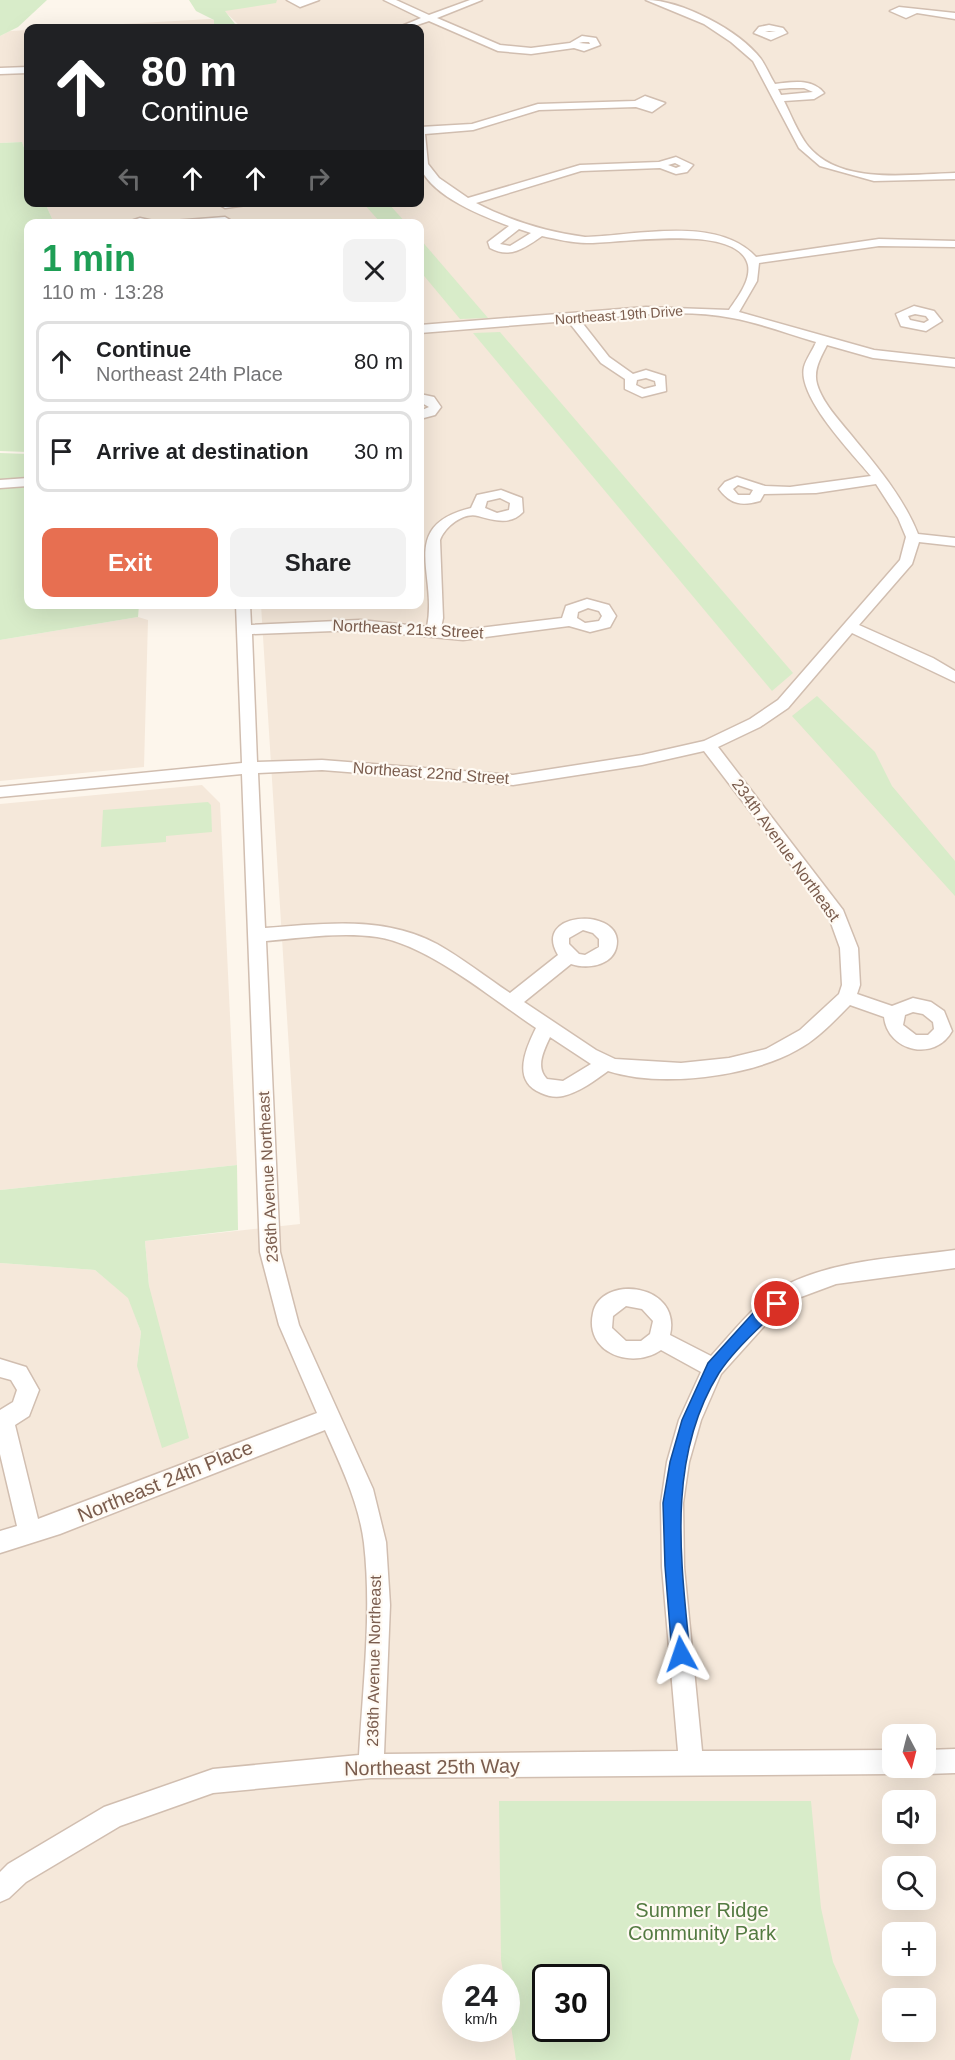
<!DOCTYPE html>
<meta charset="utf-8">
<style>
body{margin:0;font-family:Helvetica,sans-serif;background:#f2f2f2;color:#202124;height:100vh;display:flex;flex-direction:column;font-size:22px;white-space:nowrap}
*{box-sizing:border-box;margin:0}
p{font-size:20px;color:#757577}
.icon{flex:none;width:33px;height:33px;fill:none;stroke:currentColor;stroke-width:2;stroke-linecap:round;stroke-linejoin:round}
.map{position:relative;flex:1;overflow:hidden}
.side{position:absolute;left:24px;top:219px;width:400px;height:390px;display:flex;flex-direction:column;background:#fff;border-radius:12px;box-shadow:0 6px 24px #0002}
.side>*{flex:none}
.hud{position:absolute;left:24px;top:24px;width:400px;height:183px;border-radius:12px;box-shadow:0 6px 24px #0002;background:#202124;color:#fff;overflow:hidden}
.needle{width:39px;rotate:173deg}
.fabs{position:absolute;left:882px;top:1724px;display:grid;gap:12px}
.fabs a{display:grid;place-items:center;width:54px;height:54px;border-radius:12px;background:#fff;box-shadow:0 6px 24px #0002;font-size:30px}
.speed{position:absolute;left:442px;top:1964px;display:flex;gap:12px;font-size:30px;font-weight:700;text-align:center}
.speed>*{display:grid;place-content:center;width:78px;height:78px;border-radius:50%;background:#fff;box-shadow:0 6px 24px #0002;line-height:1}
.speed small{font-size:15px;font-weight:400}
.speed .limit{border:3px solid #111;border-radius:9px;background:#fff;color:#111}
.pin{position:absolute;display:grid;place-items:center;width:51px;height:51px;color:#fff;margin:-26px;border:3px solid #fff;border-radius:50%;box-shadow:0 2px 6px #0007}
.me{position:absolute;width:66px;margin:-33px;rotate:355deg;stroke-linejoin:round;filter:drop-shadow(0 0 4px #0008)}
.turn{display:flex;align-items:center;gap:21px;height:126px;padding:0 18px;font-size:27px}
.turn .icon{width:78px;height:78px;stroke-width:2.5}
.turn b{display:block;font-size:42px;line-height:51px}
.lanes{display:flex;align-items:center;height:57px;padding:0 18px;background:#0003;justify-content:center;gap:30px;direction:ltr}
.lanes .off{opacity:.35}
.round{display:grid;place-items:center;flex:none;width:63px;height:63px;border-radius:12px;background:#f2f2f2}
.headline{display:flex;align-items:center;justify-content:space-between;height:102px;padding:0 18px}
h1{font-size:36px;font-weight:700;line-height:45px;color:#1e9e55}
.cta{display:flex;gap:12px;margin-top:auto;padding:12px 18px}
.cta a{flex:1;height:69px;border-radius:12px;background:#e76f51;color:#fff;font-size:24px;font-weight:700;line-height:69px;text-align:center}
.cta a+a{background:#f2f2f2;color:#202124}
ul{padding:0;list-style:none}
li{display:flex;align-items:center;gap:18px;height:81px;margin:0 12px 9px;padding:0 6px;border:3px solid #e0e0e0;border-radius:12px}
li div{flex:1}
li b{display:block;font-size:22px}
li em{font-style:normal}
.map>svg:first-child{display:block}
.residential{fill:#f5e8da;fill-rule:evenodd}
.green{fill:#d8ecc9;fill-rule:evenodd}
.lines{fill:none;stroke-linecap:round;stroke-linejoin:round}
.street-casing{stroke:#d1beb0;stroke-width:3}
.street{fill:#fff;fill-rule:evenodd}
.route{fill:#1a73e8;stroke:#114b97;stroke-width:1.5}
.labels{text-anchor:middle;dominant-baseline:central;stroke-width:4.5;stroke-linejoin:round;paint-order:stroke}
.far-street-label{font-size:14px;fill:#7a5c4d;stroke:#fffaf3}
.street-label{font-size:16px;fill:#7a5c4d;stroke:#fffaf3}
.near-street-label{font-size:20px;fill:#7a5c4d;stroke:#fffaf3}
.near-park-label{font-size:20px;fill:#537a41;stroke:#fffaf3}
</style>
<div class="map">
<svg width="955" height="2060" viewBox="0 0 955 2060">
<rect width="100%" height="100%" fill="#fdf6ec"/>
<g class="residential">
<path d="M 213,0 L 955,0 L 955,2060 L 0,2060 L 0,1263 L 95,1270 L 129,1298 L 141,1332 L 137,1366 L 149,1286 L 145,1241 L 300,1224 L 261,605 L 420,604 L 420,224 L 54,223 L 45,203 L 420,202 L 420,28 L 242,28 ZM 892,1734 L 926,1734 L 926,1767 L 892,1767 ZM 892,1800 L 926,1800 L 926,1833 L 892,1833 ZM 892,1866 L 926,1866 L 926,1899 L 892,1899 ZM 892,1932 L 926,1932 L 926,1965 L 892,1965 ZM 456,1977 L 507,1977 L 507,2028 L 456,2028 ZM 546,1977 L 597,1977 L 597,2028 L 546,2028 ZM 892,1998 L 926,1998 L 926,2031 L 892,2031 Z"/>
<polygon points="210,19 214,20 214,28 52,28"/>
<polygon points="28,30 28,159 22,142 0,143 0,36 10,31"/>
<polygon points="138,617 148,620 144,767 0,781 0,640"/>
<polygon points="202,785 220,803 237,1165 0,1190 0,804"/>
</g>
<g class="green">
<polygon points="0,0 47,0 18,27 0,36"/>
<polygon points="189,0 277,0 276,3 225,11 238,28 214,28 214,20 196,11"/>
<polygon points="22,142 28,159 28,202 45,203 54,223 28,224 28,452 0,451 0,143"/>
<polygon points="363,203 388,203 406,223 381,223"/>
<polygon points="420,239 488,318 460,319 420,271"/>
<polygon points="500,332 793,673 772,691 473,333"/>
<polygon points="0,453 28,454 28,604 139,605 138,617 0,640"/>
<polygon points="817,696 875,752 892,786 955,861 955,896 792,716"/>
<polygon points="208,802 211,805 212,832 166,836 166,842 101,847 103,810"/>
<polygon points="237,1165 238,1230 145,1241 149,1286 189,1438 162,1448 137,1366 141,1332 128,1298 95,1270 0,1263 0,1190"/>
<path d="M 499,1801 L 811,1801 L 821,1908 L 833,1962 L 859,2020 L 850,2060 L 516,2060 L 507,1998 L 507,1977 L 504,1977 L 501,1960 ZM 546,1977 L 597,1977 L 597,2028 L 546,2028 Z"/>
</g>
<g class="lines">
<defs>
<g id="street">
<polygon points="287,0 319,0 300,7"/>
<path d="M 384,0 L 396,0 L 429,15 L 470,0 L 482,0 L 437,18 L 500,45 L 531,48 L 570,43 L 582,36 L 596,38 L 600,45 L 584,51 L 574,48 L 531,54 L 498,51 L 429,21 L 408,28 L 397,28 L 421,18 ZM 583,42 L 589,42 L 590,44 L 579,43 Z"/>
<path d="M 646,0 C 681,0 739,30 761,59 C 766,66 770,76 775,84 C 792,82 812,78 824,93 L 814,99 L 784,101 C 791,115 798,133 808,146 C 841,186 910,174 955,173 L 955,179 L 874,181 L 820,166 L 799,148 L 753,61 L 731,42 L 704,24 ZM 790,88 L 804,88 L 813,92 L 781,95 L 778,89 Z"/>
<polygon points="899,7 955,13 955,19 917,13 906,18 890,11"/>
<path d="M 769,25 L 783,28 L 787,33 L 771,40 L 754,33 L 759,27 ZM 769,31 L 776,32 L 765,32 Z"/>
<polygon points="28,67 28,73 0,74 0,68"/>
<path d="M 645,96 L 665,103 L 652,112 L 636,107 L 539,110 L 473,130 L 425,134 L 428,164 L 439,178 L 468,198 L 580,165 L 659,162 L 676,157 L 693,165 L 687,172 L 676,174 L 660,168 L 581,171 L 476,203 C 511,221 546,232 585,237 C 636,236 717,215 756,257 L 879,239 L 955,241 L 955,247 L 879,246 L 759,263 L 757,281 L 739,312 L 874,350 L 955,359 L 955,367 L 873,358 L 827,345 C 821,357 813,370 817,384 C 823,405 843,424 856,441 C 880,470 904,499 918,534 L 955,538 L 955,546 L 919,542 L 912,564 L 859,625 L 933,658 L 955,671 L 955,682 L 852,633 L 788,708 L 760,727 L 718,747 L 843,910 L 858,948 L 860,985 L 857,994 L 892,1006 L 913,998 L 931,1002 L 944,1011 L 952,1031 C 935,1062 888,1052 884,1017 L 850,1005 C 834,1021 818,1039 797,1050 C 749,1077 661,1088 608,1071 C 594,1081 580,1092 563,1096 C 555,1098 548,1096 541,1093 C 511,1081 526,1048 536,1028 C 492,999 429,945 377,937 C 340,932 302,938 266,941 L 280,1252 L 299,1325 L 373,1489 L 386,1542 L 390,1605 L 384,1754 L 678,1751 L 662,1567 L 661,1503 L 667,1462 L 679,1420 L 701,1372 L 661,1350 C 632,1370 584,1353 593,1313 C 601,1274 682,1283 670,1335 L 711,1356 C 734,1331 757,1300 788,1284 C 839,1259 899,1258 955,1250 L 955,1268 L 836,1284 L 801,1297 L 767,1323 L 721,1374 L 701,1420 L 689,1462 L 683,1503 L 684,1567 L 702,1751 L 892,1750 L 892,1767 L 902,1767 L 892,1774 L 371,1778 L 213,1793 L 120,1826 L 26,1882 L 9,1898 L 0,1902 L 0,1872 L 8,1864 L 104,1807 L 213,1769 L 359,1755 C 363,1685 372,1612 364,1543 C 359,1503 341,1466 325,1430 L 60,1534 L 0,1553 L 0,1531 L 17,1526 L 0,1454 L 0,1410 L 13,1402 L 17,1390 L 11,1380 L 0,1377 L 0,1359 L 26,1367 L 39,1390 L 29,1416 L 15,1425 L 38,1519 L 317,1413 L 279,1325 L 260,1252 L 242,774 L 0,797 L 0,787 L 242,763 L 236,604 L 250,604 L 251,625 L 360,620 L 427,627 C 438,574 397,526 471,508 L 477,495 L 501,490 L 522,498 L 523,512 C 510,526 493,520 478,516 C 463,512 445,527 440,540 L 443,618 L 441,628 L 463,630 L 562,618 L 566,606 L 587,599 L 609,605 L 616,616 L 610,627 L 590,632 L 569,626 L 463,640 L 360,630 L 252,634 L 257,762 L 322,760 L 513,775 L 642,755 L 704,741 L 750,719 L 778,700 L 900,560 L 906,537 L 898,518 L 876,484 L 816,493 L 764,494 L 760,501 C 742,506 731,505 719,489 L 725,482 L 737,477 L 765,486 L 790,487 L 871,476 C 853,454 797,397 804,367 C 806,359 813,350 816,342 C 788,334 760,323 732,318 C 683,308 629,316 580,320 L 609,357 L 633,374 L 646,370 L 665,376 L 666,391 L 642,397 L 625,389 L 625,379 L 601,363 L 568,321 L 420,333 L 420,325 L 646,307 L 729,310 C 737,298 751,281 748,265 C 738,222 618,244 587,243 C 572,243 556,239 542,236 C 525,248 510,259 490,248 L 488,242 L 509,226 C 482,216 434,197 421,169 C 416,159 420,138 420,127 L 472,124 L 538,104 L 635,101 ZM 675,163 L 681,166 L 676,168 L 668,165 ZM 519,229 L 531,233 L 510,246 L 500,244 ZM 646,378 L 655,381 L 656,386 L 644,389 L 636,385 L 637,380 ZM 738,485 L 753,490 L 750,495 L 738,495 L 733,489 ZM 500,498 L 510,503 L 509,510 L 497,513 L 485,508 L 487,501 ZM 588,608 L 599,611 L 602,616 L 599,621 L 585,623 L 577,618 L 578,612 ZM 704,751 L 827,912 L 840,948 L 842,985 L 839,994 L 800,1030 L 766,1049 L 729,1058 L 681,1063 L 615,1059 L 596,1050 L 524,1002 L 571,964 C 589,970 617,965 617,941 C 616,907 532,912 558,955 L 510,993 C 486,977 462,958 437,944 C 382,915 324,924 265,928 L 258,773 L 322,770 L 513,785 L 642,765 ZM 583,930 L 593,933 L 599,939 L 599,947 L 585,955 L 579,954 L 569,944 L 569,938 ZM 913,1012 L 923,1014 L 933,1022 L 934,1029 L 928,1035 L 916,1035 L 903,1025 L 905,1015 ZM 550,1037 L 591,1064 L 563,1081 L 547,1079 C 535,1067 544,1050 550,1037 ZM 626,1306 L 642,1309 L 653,1321 L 650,1334 L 641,1341 L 626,1341 L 612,1328 L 613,1316 Z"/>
<polygon points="222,202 269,202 225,208 220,205"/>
<polygon points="225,217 230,220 229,222 168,224 173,221"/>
<polygon points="140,218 158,222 159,224 122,224"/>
<path d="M 914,306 L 934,311 L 942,321 L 926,331 L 901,326 L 896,314 ZM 915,314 L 926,316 L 929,320 L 924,323 L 910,320 L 908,316 Z"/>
<polygon points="420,394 434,397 441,407 435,415 420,419 420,411 429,407 420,402"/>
<polygon points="28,478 28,486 0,488 0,480"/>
<polygon points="955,1749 955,1773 926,1774 917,1771 916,1767 926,1767 926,1750"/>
</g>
</defs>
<use href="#street" class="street-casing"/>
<use href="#street" class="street"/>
</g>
<path class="route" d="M 777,1297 L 782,1299 L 784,1304 C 780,1312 771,1316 765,1322 C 750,1336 730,1356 719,1373 C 666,1458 681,1561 690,1654 L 687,1661 L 681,1663 L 675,1661 L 672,1654 L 665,1566 L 663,1503 L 670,1462 L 682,1420 L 708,1363 L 754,1312 Z"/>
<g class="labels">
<g class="far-street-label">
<text transform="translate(619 315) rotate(-4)">Northeast 19th Drive</text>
</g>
<g class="street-label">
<text transform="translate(408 629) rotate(3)">Northeast 21st Street</text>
<text transform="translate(431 773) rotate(4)">Northeast 22nd Street</text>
<text transform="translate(786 850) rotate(54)">234th Avenue Northeast</text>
<text transform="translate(268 1177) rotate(-93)">236th Avenue Northeast</text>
<text transform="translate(374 1661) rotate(-89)">236th Avenue Northeast</text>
</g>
<g class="near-street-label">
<text transform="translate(165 1481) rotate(-22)">Northeast 24th Place</text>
<text transform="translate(432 1767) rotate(-1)">Northeast 25th Way</text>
</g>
<g class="near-park-label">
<text x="702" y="1910">Summer Ridge<tspan x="702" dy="23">Community Park</tspan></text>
</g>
</g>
</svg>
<div class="fabs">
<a><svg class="needle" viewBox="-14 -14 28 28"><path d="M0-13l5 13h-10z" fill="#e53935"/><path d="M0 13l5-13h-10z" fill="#757577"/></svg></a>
<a><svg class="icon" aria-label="sound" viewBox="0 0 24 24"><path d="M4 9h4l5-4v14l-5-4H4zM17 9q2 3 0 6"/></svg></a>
<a><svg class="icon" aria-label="search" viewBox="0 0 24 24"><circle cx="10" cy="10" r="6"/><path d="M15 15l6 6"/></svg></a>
<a>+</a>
<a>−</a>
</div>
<div class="speed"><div>24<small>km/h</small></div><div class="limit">30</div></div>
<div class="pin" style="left:777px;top:1304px;background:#d93025"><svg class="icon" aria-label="arrive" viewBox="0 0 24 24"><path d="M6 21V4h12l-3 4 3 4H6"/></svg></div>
<svg class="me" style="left:681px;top:1654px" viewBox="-20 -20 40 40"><path d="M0-17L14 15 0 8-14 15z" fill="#1a73e8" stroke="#fff" stroke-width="4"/></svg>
<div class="hud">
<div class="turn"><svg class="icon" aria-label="ahead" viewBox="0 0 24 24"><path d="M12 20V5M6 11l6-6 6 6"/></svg><div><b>80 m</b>Continue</div></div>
<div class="lanes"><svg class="icon off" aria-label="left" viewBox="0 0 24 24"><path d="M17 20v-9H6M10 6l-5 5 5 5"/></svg><svg class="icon" aria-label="ahead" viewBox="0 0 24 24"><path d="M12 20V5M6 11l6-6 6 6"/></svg><svg class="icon" aria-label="ahead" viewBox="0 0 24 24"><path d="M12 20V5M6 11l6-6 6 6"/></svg><svg class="icon off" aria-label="right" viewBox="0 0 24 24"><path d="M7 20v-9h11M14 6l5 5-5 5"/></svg></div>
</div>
<section class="side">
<div class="headline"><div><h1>1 min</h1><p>110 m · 13:28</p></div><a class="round"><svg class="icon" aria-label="close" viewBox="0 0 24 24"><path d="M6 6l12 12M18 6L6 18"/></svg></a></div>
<ul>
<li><svg class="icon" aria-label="ahead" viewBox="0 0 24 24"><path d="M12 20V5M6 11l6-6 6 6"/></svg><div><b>Continue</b><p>Northeast 24th Place</p></div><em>80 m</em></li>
<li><svg class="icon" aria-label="arrive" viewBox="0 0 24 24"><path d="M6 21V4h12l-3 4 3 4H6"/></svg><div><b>Arrive at destination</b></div><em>30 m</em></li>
</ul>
<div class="cta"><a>Exit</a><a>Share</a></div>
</section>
</div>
